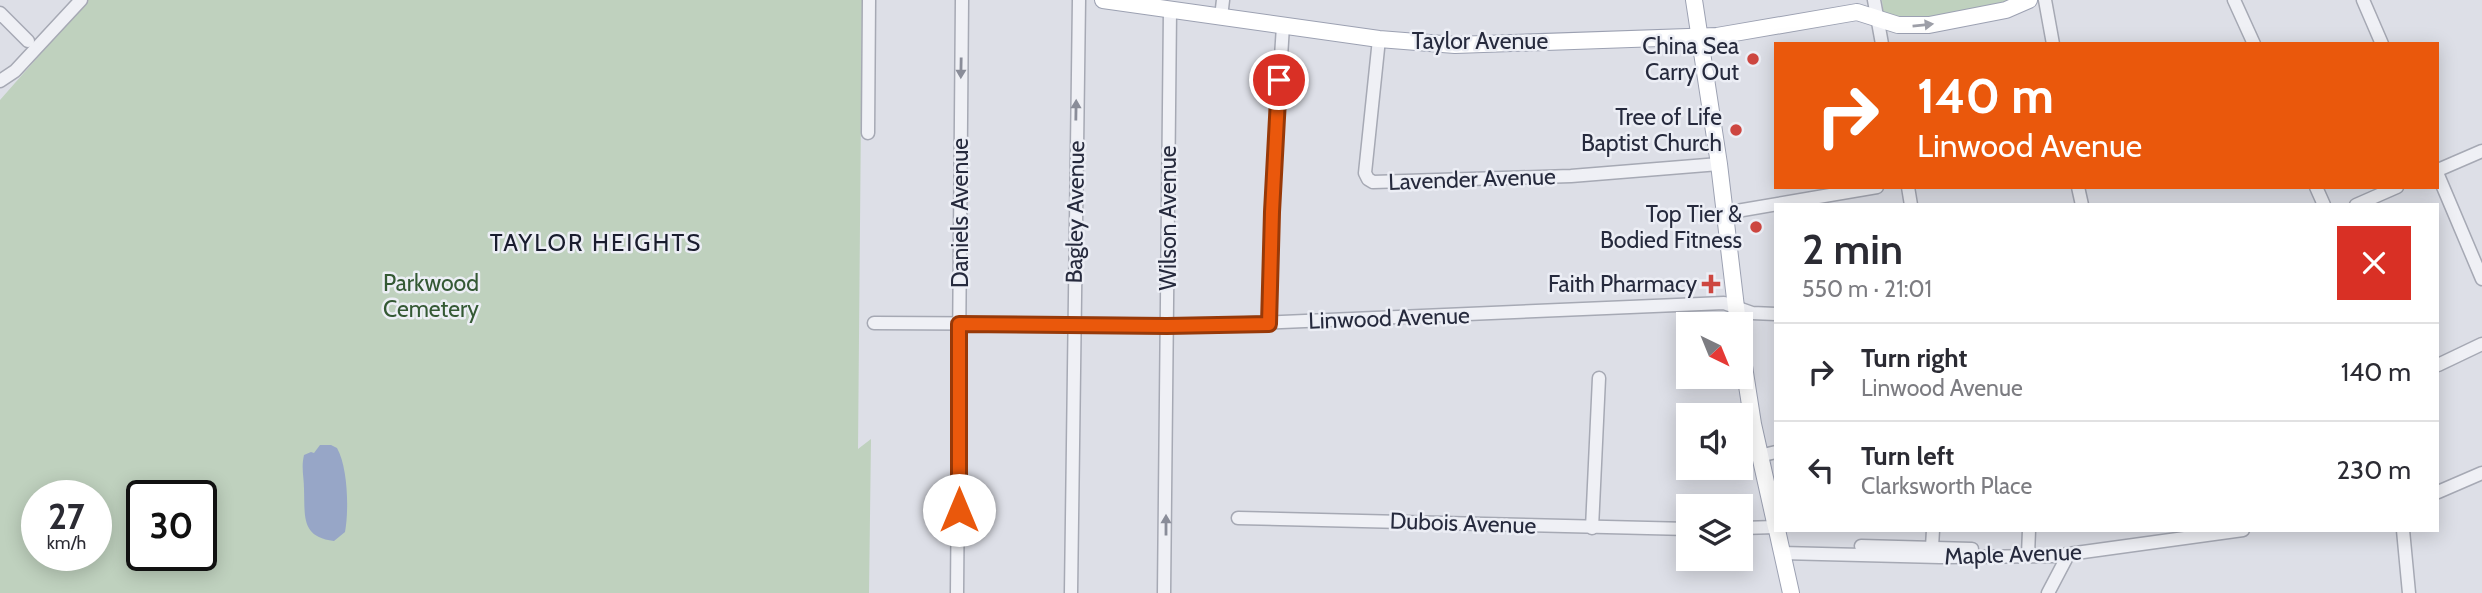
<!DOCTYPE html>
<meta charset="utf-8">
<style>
body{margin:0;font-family:Cabin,sans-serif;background:#f7f7f7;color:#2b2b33;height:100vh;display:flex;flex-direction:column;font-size:26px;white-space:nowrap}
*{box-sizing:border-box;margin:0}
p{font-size:23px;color:#7c7c81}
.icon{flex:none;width:38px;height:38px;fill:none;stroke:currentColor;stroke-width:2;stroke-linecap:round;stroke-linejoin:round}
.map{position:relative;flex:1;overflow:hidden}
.drawer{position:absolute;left:1774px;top:203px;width:665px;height:329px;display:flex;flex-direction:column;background:#fff;border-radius:0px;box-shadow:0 4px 18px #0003}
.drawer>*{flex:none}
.hud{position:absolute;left:1774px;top:42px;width:665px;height:147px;border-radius:0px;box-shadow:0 4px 18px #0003;background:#ea580c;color:#fff;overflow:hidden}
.needle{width:46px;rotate:137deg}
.fabs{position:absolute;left:1676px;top:312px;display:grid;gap:14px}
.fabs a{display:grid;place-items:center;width:77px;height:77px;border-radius:0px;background:#fff;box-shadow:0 4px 18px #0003;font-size:35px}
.speed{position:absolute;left:21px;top:480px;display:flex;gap:14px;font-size:35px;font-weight:700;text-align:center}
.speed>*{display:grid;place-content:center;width:91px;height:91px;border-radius:50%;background:#fff;box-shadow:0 4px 18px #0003;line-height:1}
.speed small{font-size:18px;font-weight:400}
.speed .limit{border:4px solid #111;border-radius:10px;background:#fff;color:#111}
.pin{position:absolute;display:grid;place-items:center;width:60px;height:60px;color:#fff;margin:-30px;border:4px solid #fff;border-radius:50%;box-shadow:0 2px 7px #0007}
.me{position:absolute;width:77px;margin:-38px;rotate:0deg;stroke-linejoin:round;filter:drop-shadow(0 0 5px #0008)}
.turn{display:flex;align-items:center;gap:24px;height:147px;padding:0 28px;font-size:32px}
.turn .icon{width:91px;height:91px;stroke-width:2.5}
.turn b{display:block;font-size:49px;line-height:60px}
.round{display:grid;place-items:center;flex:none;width:74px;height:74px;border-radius:0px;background:#f7f7f7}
.summary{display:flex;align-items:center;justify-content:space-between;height:119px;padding:0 28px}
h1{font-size:42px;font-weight:600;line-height:52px}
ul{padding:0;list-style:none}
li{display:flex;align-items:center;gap:21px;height:98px;padding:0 28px;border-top:2px solid #e1e1e2}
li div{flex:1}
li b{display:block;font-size:26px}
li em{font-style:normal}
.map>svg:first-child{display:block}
.green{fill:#bfd1be;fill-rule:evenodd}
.water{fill:#97a6c7}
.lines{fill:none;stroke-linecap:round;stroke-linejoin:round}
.minor-casing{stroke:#a6a9b4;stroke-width:15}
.major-casing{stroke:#9ca1b2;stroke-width:18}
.minor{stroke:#eff0f5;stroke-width:12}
.major{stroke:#fff;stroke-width:16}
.oneway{fill:#9d9fa8}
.oneway2{fill:#8a8d99}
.route-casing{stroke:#983908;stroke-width:18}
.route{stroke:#ea580c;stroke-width:12}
.poi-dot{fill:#cd4640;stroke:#eceef5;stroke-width:2.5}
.labels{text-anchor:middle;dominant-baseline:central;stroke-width:5;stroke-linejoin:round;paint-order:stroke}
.street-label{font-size:23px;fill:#262a3d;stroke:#eceef5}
.poi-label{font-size:23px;fill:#262a3d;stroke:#eceef5;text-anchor:end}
.park-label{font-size:23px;fill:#345934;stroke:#eceef5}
.neighbourhood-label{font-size:24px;letter-spacing:2px;fill:#191c2e;stroke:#eceef5}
</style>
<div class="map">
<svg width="2482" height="593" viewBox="0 0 2482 593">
<rect width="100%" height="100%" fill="#dddfe7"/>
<g class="green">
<path d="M 88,0 L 862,0 L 858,449 L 871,439 L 869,593 L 0,593 L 0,100 ZM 37,495 L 96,495 L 96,555 L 37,555 ZM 142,495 L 201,495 L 201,555 L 142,555 Z"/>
<polygon points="1882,0 2024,0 1913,23 1888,18 1883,11"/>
</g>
<path class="water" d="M 320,445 L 331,445 L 337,448 C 348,467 349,511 345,532 L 334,541 C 301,537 305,517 304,489 C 304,477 301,468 304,455 L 311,452 L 314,453 Z"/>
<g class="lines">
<defs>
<g id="minor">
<polyline points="1874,0 1882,44"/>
<polyline points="2045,0 2053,44"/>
<polyline points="2234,0 2254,44"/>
<polyline points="2363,0 2382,44"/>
<polyline points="0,13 28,41"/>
<polyline points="1221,17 1223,0"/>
<polyline points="1379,39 1365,173 1368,179 1373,182 1571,176 1719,164"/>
<polyline points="0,81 15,71 81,0"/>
<polyline points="868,133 869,0"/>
<polyline points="2438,170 2482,151"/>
<polyline points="2438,175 2482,279"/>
<polyline points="1908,187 1911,205"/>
<polyline points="2078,187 2082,205"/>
<polyline points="2316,187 2324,205"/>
<polyline points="2356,205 2397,187"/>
<polyline points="1725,213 1877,187"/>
<polyline points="874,323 1210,325 1724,303 1752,313 1776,314"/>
<polyline points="1269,324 1271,212 1283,26"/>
<polyline points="2438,365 2482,344"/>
<polyline points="1759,456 1776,452"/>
<polyline points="2438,492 2482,473"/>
<polyline points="1238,518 1689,529"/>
<polyline points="1592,528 1599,378"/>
<polyline points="1741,528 1776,527"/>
<polyline points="2403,530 2409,593"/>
<polyline points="1861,546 1972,549"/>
<polyline points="1932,547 1933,530"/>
<polyline points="1782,553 1940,557 2054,556 2243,530"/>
<polyline points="2028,555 2029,530"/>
<polyline points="957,593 962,0"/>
<polyline points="1071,593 1079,0"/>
<polyline points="1164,593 1170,11"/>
<polyline points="2048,593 2068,555"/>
</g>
<g id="major">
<polyline points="1103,0 1379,39 1455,45 1717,36 1857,12 1898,25 1929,25 2006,10 2029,0"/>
<polyline points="1694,0 1719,164 1738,324"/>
<polyline points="1741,347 1753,424 1776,527"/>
<polyline points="1777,530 1791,593"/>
</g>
</defs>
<use href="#minor" class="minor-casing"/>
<use href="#major" class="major-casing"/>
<use href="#minor" class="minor"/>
<use href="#major" class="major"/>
</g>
<defs><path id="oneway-solid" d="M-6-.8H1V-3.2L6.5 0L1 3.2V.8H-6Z" transform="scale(1.75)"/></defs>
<use class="oneway" href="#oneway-solid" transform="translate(1923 25) rotate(-6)"/>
<g class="oneway2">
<use href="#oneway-solid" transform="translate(961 68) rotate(91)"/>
<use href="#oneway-solid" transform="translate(1076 110) rotate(-89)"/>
<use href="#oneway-solid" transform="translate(1166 525) rotate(-90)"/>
</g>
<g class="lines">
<defs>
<polyline id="route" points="959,510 959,324 1167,326 1269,324 1272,212 1279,80"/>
</defs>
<use href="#route" class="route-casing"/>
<use href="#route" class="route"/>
</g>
<g class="poi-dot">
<circle cx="1753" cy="59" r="7"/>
<circle cx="1736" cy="130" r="7"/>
<circle cx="1756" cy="227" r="7"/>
<path d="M1707.5 273.5h7v7h7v7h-7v7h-7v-7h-7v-7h7z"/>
</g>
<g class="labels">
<g class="street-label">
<text x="1480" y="41">Taylor Avenue</text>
<text transform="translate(1472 179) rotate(-2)">Lavender Avenue</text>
<text transform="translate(1075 212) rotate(-89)">Bagley Avenue</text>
<text transform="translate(960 213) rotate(-90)">Daniels Avenue</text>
<text transform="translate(1168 218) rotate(-90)">Wilson Avenue</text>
<text transform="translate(1389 318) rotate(-2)">Linwood Avenue</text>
<text transform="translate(1463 523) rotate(2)">Dubois Avenue</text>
<text transform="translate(2013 554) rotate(-2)">Maple Avenue</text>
</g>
<g class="poi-label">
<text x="1739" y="46">China Sea<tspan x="1739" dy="26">Carry Out</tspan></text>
<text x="1722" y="117">Tree of Life<tspan x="1722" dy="26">Baptist Church</tspan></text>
<text x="1742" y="214">Top Tier &amp;<tspan x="1742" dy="26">Bodied Fitness</tspan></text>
<text x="1697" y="284">Faith Pharmacy</text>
</g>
<g class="park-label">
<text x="431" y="283">Parkwood<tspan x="431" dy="26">Cemetery</tspan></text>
</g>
<g class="neighbourhood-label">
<text x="596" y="242">TAYLOR HEIGHTS</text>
</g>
</g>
</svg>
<div class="fabs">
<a><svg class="needle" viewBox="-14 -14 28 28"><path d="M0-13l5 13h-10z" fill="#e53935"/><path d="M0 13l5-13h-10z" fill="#7c7c81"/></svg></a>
<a><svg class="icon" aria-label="sound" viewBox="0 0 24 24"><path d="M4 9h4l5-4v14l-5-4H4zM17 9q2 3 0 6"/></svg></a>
<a><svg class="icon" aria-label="layers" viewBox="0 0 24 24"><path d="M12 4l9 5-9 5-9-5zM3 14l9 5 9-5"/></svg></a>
</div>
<div class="speed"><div>27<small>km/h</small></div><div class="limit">30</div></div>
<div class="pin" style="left:1279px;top:80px;background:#d93025"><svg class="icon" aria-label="arrive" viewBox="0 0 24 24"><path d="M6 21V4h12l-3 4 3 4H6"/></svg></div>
<svg class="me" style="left:959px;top:510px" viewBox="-20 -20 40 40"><circle r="19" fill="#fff"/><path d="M0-13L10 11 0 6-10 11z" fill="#ea580c"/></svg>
<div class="hud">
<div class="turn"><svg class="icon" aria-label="right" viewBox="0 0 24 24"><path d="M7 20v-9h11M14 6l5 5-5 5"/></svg><div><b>140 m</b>Linwood Avenue</div></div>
</div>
<section class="drawer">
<div class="summary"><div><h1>2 min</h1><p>550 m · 21:01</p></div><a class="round" style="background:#d93025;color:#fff"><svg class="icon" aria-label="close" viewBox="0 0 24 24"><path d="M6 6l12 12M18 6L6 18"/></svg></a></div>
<ul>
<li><svg class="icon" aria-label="right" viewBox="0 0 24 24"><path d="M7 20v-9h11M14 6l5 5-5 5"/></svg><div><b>Turn right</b><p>Linwood Avenue</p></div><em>140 m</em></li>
<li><svg class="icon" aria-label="left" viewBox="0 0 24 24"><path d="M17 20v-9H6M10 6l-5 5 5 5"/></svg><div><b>Turn left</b><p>Clarksworth Place</p></div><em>230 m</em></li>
</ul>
</section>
</div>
